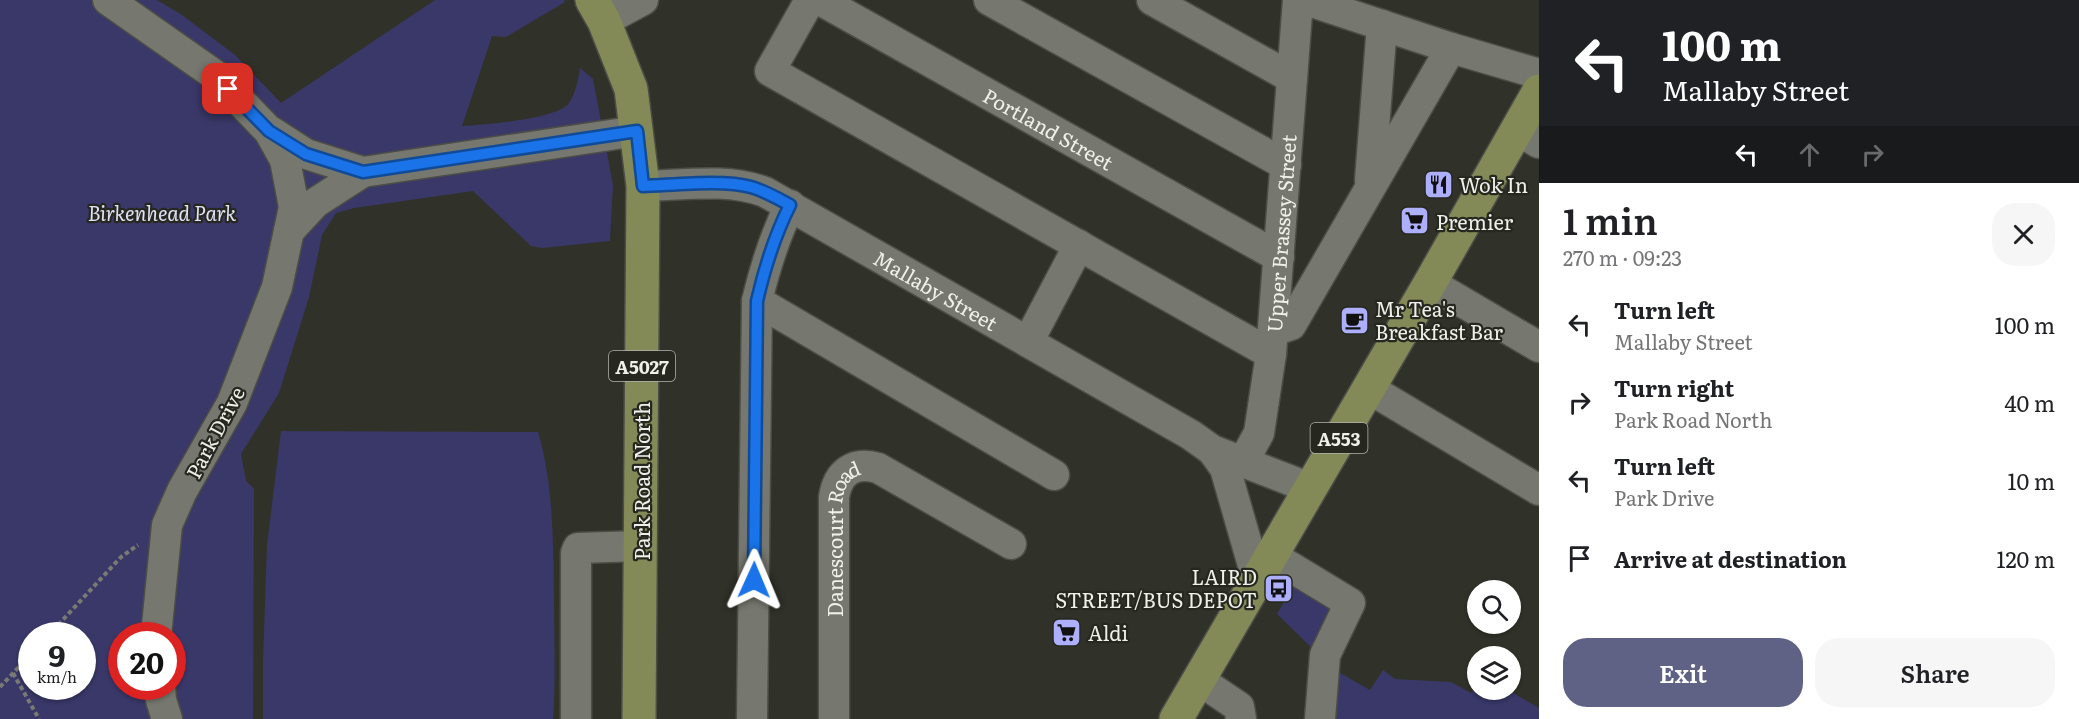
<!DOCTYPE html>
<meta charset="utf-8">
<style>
body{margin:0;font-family:Literata,serif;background:#f6f6f6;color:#202124;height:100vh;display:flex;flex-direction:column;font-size:22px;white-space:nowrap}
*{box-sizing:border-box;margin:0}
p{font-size:20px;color:#757577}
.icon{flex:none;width:33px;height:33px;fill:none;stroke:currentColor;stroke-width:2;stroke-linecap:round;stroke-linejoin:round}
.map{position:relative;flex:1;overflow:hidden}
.side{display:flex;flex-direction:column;background:#fff;width:540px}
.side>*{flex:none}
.banner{background:#202124;color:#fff;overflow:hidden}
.buttons{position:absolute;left:1467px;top:580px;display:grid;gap:12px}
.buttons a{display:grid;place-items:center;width:54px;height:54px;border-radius:50%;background:#fff;box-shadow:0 2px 4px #0004;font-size:30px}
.speed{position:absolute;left:18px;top:622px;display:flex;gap:12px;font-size:30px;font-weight:700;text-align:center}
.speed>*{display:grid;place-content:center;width:78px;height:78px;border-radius:50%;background:#fff;box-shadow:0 2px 4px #0004;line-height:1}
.speed small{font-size:15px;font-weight:400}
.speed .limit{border:9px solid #d22;background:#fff;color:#111}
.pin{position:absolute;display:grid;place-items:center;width:51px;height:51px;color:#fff;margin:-26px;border-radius:12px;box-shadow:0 3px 9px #0006}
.me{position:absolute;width:66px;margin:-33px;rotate:1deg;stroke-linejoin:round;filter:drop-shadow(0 0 4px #0008)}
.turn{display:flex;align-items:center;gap:21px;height:126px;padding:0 24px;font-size:27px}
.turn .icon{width:78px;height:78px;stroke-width:2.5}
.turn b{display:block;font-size:42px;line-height:51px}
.lanes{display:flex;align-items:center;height:57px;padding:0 24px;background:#0003;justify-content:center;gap:30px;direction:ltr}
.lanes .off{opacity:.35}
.round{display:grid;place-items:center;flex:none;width:63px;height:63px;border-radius:24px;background:#f6f6f6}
.overview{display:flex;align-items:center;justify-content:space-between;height:102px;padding:0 24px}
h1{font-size:36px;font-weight:600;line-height:45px}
.cta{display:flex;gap:12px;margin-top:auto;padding:12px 24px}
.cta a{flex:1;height:69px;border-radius:24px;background:#5f6185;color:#fff;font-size:24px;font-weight:600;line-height:69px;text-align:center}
.cta a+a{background:#f6f6f6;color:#202124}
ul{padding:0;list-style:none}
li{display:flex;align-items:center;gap:18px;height:78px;padding:0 24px}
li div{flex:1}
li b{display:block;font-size:22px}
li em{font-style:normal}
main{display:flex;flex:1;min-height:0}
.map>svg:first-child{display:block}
.green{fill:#393868;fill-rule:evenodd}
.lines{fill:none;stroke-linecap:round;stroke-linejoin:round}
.minor-casing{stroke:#4c4d46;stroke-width:33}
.major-casing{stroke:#4c4d46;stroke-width:36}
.path{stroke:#797a73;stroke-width:4;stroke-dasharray:4.5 3;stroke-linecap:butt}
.minor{stroke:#76786f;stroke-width:30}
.major{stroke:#838a58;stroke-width:33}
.route-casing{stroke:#114b97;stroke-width:15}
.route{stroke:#1a73e8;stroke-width:10}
.labels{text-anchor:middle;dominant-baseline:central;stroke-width:4.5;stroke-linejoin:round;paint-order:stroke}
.shield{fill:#262820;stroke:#b3b4ad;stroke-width:1.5}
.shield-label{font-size:18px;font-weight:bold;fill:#eff0ea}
.street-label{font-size:20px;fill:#eff0ea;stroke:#262820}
.poi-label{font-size:20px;fill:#eff0ea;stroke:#262820;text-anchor:start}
.park-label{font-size:20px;font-style:italic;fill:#dfe1f5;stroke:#262820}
</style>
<main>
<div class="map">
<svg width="1539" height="719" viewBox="0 0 1539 719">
<rect width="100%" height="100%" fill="#303229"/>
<g class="green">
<path d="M 0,0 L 157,0 L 182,15 L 235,55 L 281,103 L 435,0 L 564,0 L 565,2 L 506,37 L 492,36 L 462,126 C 482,125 559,119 569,103 C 576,93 578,80 580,68 L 593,79 L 613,185 L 610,241 L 542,248 L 531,246 L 473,191 L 354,208 L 336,213 L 322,235 L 309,297 L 279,393 L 241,454 L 246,481 L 254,489 L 253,719 L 0,719 ZM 32,636 L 82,636 L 82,687 L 32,687 ZM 122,636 L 172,636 L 172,687 L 122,687 Z"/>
<path d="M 281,431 L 538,432 C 554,486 553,544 554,600 C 554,640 556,679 553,719 L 263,719 L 263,661 L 267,545 Z"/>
<polygon points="1296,581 1341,607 1320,656 1277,614"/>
<polygon points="1333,669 1370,690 1383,670 1395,679 1451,682 1471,693 1477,683 1478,690 1508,690 1539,708 1539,719 1330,719"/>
</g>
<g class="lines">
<defs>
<g id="minor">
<polyline points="108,0 215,75 269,131 285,160 294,207 277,287 232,403 182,491 167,525 156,636"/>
<polyline points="810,0 770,71 1271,354"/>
<path id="s1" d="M 820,0 L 1279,257"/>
<polyline points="989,0 1286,165"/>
<polyline points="1152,0 1292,78"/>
<polyline points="604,21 643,0"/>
<polyline points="1451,48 1539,74"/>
<polyline points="1517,130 1539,143"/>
<polyline points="272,132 306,154 363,172 637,131"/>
<polyline points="1370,180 1382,25"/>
<path id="s2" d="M 643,186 C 684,185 727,178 765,192 L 1191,435 L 1212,450 L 1310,488"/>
<polyline points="289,231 315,203 363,172"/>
<polyline points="1430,283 1539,347"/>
<polyline points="757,301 1054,475"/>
<polyline points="1273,331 1291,325 1451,48 1306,0"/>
<polyline points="1028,342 1079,245"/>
<polyline points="1368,388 1539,490"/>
<polyline points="1212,450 1225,468 1257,579"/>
<path id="s3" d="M 1243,462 L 1259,433 L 1271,354 L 1298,0"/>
<polyline points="1271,555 1350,603 1325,655 1320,719"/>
<polyline points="1199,680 1239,707 1241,719"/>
<polyline points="160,687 161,700 167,719"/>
<polyline points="576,719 576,553 578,548 640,546"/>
<path d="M 752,719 L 757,301 C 765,267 775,236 790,205"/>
<path id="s4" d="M 834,719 L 834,497 C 838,472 854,461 878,468 L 1011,544"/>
</g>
<g id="major">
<polyline points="592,0 604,21 631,89 643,186 639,719"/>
<polyline points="1176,719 1430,283 1539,91"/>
</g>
</defs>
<use href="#minor" class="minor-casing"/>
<use href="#major" class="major-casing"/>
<g class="path">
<polyline points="48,636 121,557 138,545"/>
<polyline points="13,673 39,719"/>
<polyline points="0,687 32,653"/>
</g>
<use href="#minor" class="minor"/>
<use href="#major" class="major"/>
</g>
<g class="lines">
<defs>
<path id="route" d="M 228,89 L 269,131 L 306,154 L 363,172 L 637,131 L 643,186 C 673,185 724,179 751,187 C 765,191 777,198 790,205 C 774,237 765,266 757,301 L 754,580"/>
</defs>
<use href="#route" class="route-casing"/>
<use href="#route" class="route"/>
</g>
<defs>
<symbol id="restaurant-square" viewBox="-11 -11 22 22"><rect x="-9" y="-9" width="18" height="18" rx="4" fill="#adaffb" stroke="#262820"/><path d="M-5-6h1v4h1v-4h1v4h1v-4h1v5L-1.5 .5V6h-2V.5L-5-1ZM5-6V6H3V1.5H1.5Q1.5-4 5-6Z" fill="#111"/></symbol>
<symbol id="supermarket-square" viewBox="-11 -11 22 22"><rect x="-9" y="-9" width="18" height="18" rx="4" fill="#adaffb" stroke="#262820"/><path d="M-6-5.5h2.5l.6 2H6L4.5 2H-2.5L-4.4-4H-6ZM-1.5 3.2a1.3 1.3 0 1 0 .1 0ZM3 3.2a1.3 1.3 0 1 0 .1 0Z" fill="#111"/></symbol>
<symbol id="cafe-square" viewBox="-11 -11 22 22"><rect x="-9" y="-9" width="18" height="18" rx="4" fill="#adaffb" stroke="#262820"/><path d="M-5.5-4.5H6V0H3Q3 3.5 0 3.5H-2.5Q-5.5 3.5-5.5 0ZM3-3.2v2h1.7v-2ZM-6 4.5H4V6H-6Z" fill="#111"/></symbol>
<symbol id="bus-square" viewBox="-11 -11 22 22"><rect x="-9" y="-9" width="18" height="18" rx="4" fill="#adaffb" stroke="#262820"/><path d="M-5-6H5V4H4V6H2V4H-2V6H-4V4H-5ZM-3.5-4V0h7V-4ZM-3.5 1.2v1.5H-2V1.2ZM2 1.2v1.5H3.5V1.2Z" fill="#111"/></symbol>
</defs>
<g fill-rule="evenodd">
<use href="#restaurant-square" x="1422" y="168" width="33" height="33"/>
<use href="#supermarket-square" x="1398" y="204" width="33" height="33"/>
<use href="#cafe-square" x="1338" y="304" width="33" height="33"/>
<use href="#bus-square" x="1262" y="572" width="33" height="33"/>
<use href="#supermarket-square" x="1050" y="616" width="33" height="33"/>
</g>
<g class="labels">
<g class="shield">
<rect x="609" y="351" width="66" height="30" rx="4.5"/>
<rect x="1310.5" y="423" width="57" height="30" rx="4.5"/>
</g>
<g class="shield-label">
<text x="642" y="366">A5027</text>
<text x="1339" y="438">A553</text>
</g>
<g class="street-label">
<text stroke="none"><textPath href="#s1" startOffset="262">Portland Street</textPath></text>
<text stroke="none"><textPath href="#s3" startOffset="234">Upper Brassey Street</textPath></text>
<text stroke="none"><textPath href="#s2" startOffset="320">Mallaby Street</textPath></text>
<text transform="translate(214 432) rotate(-62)">Park Drive</text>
<text transform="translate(641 481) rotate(-90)">Park Road North</text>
<text stroke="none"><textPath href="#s4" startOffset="183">Danescourt Road</textPath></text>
</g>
<g class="poi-label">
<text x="1459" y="184">Wok In</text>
<text x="1436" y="221">Premier</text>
<text x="1375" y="308">Mr Tea's<tspan x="1375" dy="23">Breakfast Bar</tspan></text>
<text x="1257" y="576" text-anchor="end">LAIRD<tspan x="1257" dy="23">STREET/BUS DEPOT</tspan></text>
<text x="1088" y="632">Aldi</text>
</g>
<g class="park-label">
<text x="162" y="212">Birkenhead Park</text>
</g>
</g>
</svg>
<div class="buttons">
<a><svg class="icon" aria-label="search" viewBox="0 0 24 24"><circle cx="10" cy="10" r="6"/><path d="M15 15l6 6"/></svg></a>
<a><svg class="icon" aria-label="layers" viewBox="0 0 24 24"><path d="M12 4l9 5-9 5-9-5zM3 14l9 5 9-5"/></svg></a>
</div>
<div class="speed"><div>9<small>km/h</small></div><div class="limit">20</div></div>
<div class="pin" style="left:228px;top:89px;background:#d93025"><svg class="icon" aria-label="arrive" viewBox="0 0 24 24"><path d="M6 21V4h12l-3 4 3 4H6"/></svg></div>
<svg class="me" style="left:754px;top:580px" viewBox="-20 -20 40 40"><path d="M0-17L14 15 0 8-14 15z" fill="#1a73e8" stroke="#fff" stroke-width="4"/></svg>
</div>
<section class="side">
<div class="banner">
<div class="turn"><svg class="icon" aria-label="left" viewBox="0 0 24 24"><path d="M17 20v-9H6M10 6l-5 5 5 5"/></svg><div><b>100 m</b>Mallaby Street</div></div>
<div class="lanes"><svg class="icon" aria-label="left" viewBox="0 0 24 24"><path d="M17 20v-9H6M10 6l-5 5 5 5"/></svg><svg class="icon off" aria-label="ahead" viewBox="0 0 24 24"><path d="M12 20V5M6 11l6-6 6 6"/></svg><svg class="icon off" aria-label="right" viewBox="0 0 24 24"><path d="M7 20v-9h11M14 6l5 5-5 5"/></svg></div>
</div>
<div class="overview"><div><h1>1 min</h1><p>270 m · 09:23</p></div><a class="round"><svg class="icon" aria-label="close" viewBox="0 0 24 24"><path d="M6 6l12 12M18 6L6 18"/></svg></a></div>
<ul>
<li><svg class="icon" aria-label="left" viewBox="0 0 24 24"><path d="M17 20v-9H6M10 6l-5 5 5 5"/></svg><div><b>Turn left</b><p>Mallaby Street</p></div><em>100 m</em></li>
<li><svg class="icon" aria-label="right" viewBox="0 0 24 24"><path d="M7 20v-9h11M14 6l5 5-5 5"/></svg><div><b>Turn right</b><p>Park Road North</p></div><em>40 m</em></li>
<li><svg class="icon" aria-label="left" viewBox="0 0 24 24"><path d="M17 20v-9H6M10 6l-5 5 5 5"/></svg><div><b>Turn left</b><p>Park Drive</p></div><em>10 m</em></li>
<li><svg class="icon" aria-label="arrive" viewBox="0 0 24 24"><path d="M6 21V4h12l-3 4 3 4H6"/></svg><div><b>Arrive at destination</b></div><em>120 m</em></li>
</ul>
<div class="cta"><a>Exit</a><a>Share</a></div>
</section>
</main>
